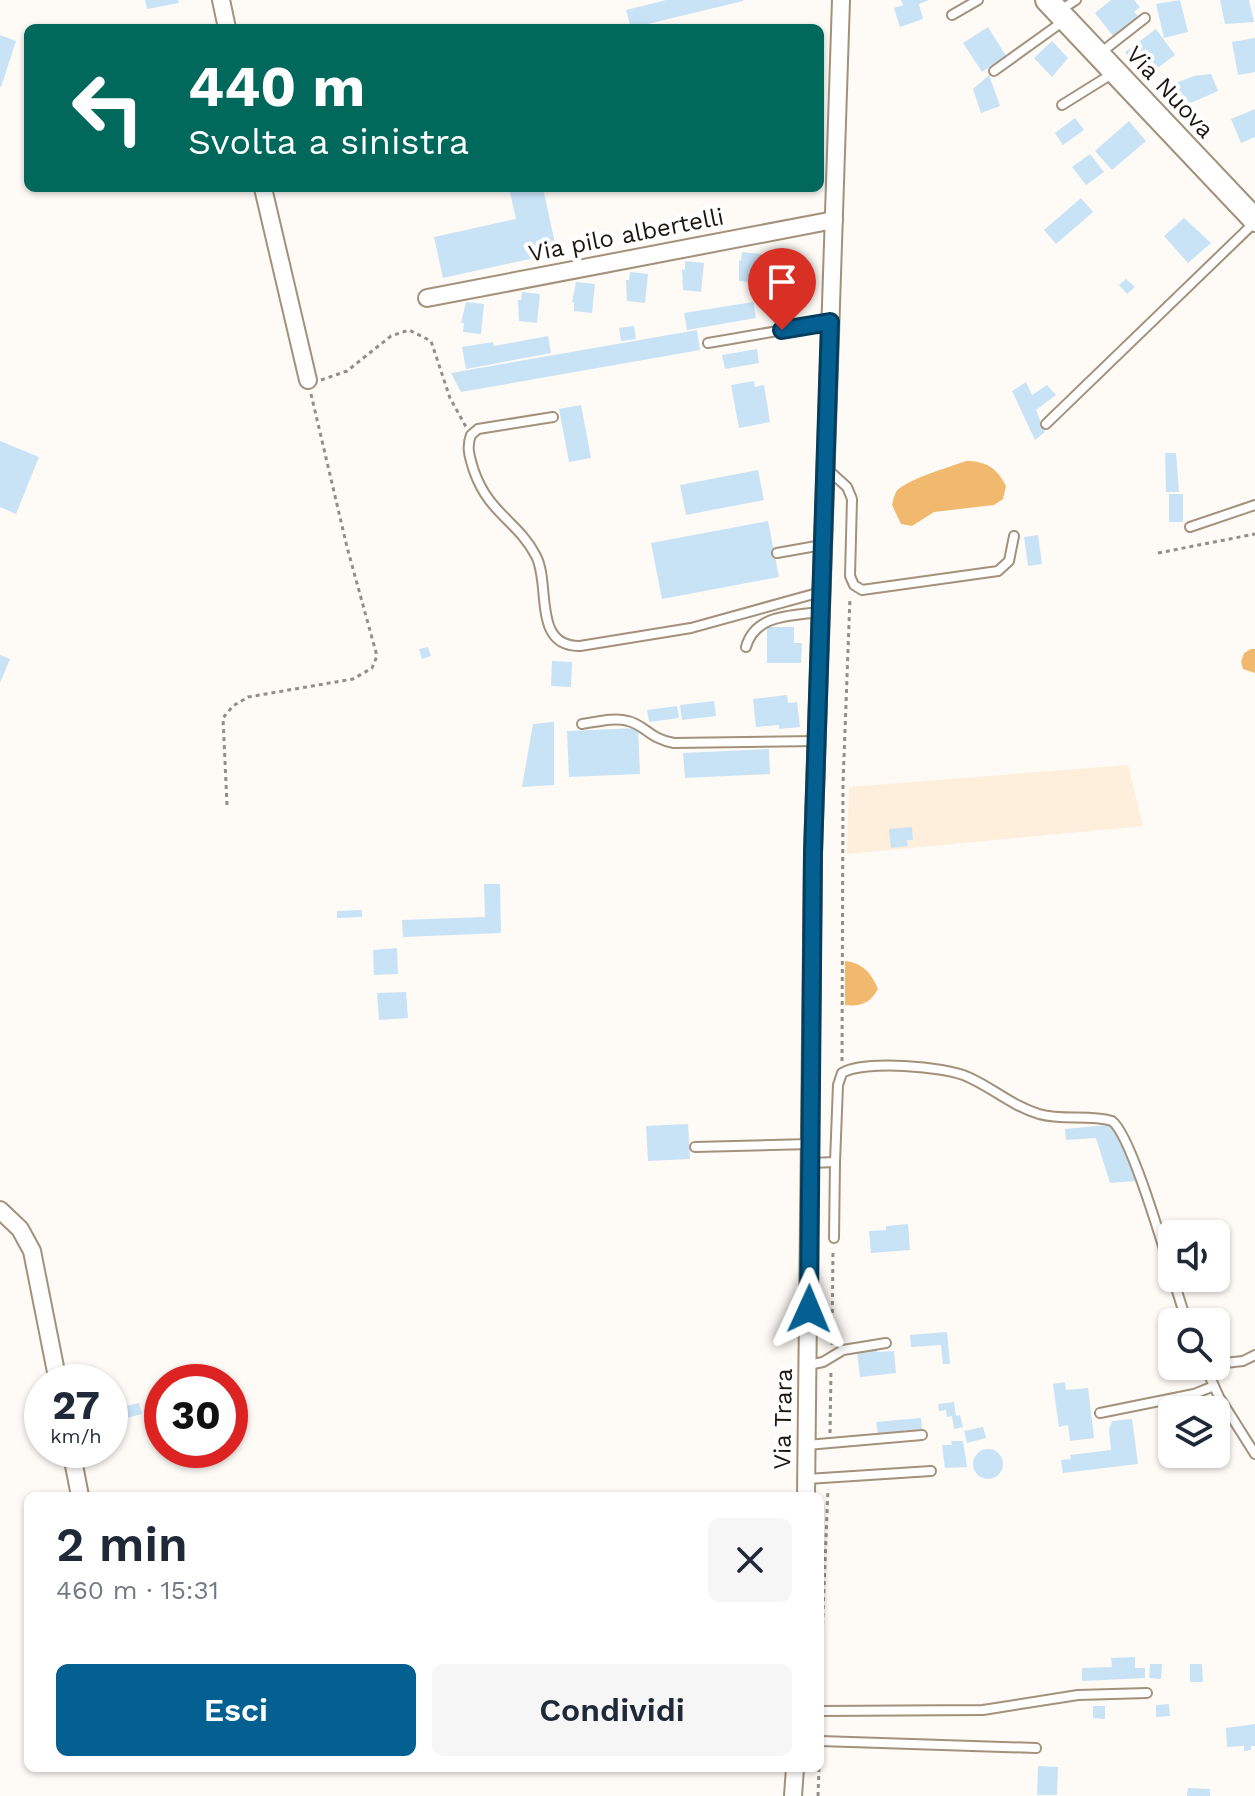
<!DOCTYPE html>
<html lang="it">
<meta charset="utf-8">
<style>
body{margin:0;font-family:"Work Sans",sans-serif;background:#f6f6f7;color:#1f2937;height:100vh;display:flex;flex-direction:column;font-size:30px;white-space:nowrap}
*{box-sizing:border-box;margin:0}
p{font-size:26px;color:#747a83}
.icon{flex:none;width:44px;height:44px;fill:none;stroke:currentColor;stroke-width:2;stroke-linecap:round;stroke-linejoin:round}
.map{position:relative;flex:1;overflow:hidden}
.panel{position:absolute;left:24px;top:1492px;width:800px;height:280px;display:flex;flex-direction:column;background:#fff;border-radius:12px;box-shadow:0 2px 6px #0004}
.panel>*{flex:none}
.hud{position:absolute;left:24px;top:24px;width:800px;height:168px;border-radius:12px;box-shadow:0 2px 6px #0004;background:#00695c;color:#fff;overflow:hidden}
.tools{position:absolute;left:1158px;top:1220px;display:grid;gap:16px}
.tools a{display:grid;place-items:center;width:72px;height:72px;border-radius:12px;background:#fff;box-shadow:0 2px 6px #0004;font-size:40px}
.speed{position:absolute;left:24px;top:1364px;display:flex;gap:16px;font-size:40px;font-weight:700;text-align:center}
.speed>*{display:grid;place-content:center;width:104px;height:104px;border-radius:50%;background:#fff;box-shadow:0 2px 6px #0004;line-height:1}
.speed small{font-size:20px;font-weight:400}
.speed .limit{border:12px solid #d22;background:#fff;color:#111}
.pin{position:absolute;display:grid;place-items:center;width:68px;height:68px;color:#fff;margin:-82px -34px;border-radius:50% 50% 50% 0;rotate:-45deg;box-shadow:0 0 8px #0007}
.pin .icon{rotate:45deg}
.me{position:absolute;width:88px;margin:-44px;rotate:1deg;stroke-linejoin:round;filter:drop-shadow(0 0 6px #0008)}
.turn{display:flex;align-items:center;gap:28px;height:168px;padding:0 32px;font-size:36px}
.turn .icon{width:104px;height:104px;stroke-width:2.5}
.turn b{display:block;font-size:56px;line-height:68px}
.round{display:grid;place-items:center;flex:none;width:84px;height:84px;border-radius:12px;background:#f6f6f7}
.summary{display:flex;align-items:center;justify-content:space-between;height:136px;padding:0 32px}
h1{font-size:48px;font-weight:600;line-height:60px}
.cta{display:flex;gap:16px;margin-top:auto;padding:16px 32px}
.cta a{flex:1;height:92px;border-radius:12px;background:#046091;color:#fff;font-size:32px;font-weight:600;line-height:92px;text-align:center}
.cta a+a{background:#f6f6f7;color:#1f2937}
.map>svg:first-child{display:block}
.built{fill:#feefdd}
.forest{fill:#f1b96e}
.building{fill:#c9e3f6}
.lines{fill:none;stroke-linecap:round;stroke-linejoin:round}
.lane-casing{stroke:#a3917b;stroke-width:12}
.street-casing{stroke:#a3917b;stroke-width:20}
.secondary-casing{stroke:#a3917b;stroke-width:26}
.path{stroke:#938e88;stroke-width:3;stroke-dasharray:4 4;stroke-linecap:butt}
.lane{stroke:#fff;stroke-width:8}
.street{stroke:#fff;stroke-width:16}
.secondary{stroke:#fff;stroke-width:22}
.route-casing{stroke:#033e5e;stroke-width:20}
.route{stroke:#046091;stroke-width:14}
.labels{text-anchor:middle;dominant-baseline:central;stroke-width:8;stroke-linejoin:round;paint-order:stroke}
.street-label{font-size:24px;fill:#1d160e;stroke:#fff}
</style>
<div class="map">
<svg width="1255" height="1796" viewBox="0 0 1255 1796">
<rect width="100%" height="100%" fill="#fefaf6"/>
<polygon class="built" points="1128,765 1143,826 847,854 849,787"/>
<g class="forest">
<path d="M 966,461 C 986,461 997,468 1006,486 L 1003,499 L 994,505 L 934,512 L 912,526 L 901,524 L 892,505 C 893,501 894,496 896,492 C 904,480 950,467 966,461 Z"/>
<polygon points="1251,649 1255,649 1255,673 1243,669 1241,662 1244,653"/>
<path d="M 845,961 C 863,963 871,973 878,989 C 870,1003 861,1007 845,1005 Z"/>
</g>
<g class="building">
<polygon points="145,0 178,0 179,3 147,9"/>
<polygon points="666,0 743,0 743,1 631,28 626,10"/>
<polygon points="901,0 929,0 919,4 923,19 900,27 894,8 903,5"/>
<polygon points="1111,0 1134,0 1140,7 1134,12 1138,16 1113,36 1095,13"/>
<polygon points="1180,0 1188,32 1164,38 1156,4"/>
<polygon points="1220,0 1249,0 1254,22 1225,24"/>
<polygon points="988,27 1006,56 982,72 963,43"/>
<polygon points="1156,29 1175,55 1156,69 1150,61 1138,70 1125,52"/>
<polygon points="0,35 16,41 1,87 0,87"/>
<polygon points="1255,38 1255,72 1238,75 1232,42"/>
<polygon points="1052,41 1068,58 1052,77 1034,58"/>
<polygon points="1211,74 1218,91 1177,109 1168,86 1194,76"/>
<polygon points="989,75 1000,106 981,113 973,89"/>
<polygon points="1255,109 1255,137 1241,143 1231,119"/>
<polygon points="1075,118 1084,130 1063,145 1055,133"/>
<polygon points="1129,121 1146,141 1112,170 1095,151"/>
<polygon points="1090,154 1104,172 1086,185 1072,167"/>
<polygon points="509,188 543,188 557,253 443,278 434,237 516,219"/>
<polygon points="1081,198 1093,212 1056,244 1044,230"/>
<polygon points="1184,218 1211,243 1188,263 1164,236"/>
<polygon points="742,252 761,254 758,283 739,281 739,260 741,261"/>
<polygon points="685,261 704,263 701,292 683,290 682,269 685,270"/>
<polygon points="630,272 648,274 645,303 627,301 626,280 629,280"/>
<polygon points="1126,279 1135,287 1127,294 1119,285"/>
<polygon points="576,282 595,284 592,313 574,311 574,303 572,302"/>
<polygon points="522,292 540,294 537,323 519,321 518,300 521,300"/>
<polygon points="466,302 484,304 481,334 463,332 464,323 461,323"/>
<polygon points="753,302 756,318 687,330 684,313"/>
<polygon points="634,326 636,339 621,341 619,328"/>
<polygon points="697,330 700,350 461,392 451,373"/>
<polygon points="548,336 551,353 466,369 462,347 493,342 494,346"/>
<polygon points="757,349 759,363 725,369 722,355"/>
<polygon points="754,381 755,387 764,385 770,422 739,428 731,385"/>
<polygon points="1026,382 1032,395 1047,385 1056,395 1036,410 1045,432 1035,440 1012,391"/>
<polygon points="581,405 591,458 569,462 559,409"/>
<polygon points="0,441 39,457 16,514 0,507"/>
<polygon points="1165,453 1176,453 1179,492 1166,492"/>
<polygon points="758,470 764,500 686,515 680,485"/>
<rect x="1169" y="494" width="14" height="28"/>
<polygon points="768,521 779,577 662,599 651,543"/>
<polygon points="1038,535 1042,564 1028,566 1024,537"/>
<polygon points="767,627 794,627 794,643 802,643 801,663 767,663"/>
<polygon points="428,647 431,656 422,659 419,649"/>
<polygon points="0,655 10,659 0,683"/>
<polygon points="552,661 572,662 571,687 551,686"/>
<polygon points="787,695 788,703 797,702 800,727 779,729 779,725 756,727 753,699"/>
<polygon points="714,701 716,716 682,720 680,705"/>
<polygon points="677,706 679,718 649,722 647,710"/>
<polygon points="554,722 554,785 522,787 533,724"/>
<polygon points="638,728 640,774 569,777 567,731"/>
<polygon points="769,749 770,774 685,778 683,753"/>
<polygon points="912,827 913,840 907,840 908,846 891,848 889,829"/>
<polygon points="484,884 500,884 501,933 403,937 402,920 485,917"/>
<polygon points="362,910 362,917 337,918 337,911"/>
<polygon points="397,948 398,974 374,975 373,950"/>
<polygon points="406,992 408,1018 379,1020 377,993"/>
<polygon points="688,1124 690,1159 648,1161 646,1126"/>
<polygon points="1107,1125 1115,1126 1122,1134 1136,1181 1110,1183 1096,1138 1066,1140 1065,1129"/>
<polygon points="908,1224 910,1250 871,1253 869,1231 886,1230 886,1226"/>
<polygon points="947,1332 950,1364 943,1364 941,1345 911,1347 910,1335"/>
<polygon points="1172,1336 1172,1365 1163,1367 1159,1339"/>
<polygon points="877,1349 877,1352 894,1351 896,1373 860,1377 857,1351"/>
<polygon points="1065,1382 1066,1390 1088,1388 1094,1438 1070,1441 1068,1425 1059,1427 1053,1384"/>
<polygon points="954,1402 956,1416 960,1415 963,1427 954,1429 952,1416 947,1417 946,1410 939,1411 938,1404"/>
<polygon points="139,1403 142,1414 112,1422 110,1410"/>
<polygon points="921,1418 922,1429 878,1433 876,1422"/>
<polygon points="1132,1419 1138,1464 1063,1473 1061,1460 1071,1459 1070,1455 1111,1450 1109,1430 1112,1421"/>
<polygon points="983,1427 986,1438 967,1443 964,1431"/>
<polygon points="951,1441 963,1441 967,1467 945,1468 942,1445 952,1445"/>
<circle cx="988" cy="1464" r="15"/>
<polygon points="1135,1657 1135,1668 1145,1668 1145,1678 1082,1681 1082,1668 1112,1667 1111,1658"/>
<polygon points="1150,1664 1162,1664 1161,1679 1149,1678"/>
<polygon points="1190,1664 1202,1664 1203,1682 1190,1682"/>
<polygon points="1169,1704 1170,1716 1156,1717 1156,1705"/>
<polygon points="1093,1706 1105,1706 1105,1719 1093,1718"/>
<polygon points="1255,1724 1255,1746 1251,1746 1251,1750 1244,1751 1244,1746 1227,1747 1226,1728"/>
<polygon points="1038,1766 1058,1767 1057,1795 1037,1795"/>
<polygon points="1188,1788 1210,1789 1210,1796 1187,1796"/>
</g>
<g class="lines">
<defs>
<g id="lane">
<polyline points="1059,11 1076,0"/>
<polyline points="952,15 978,0"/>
<polyline points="1099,54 1145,18"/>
<polyline points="994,71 1065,20"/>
<polyline points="1062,105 1115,72"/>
<polyline points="708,343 830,322"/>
<path d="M 553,417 L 478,429 L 471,435 C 466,448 470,458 474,471 C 489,514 518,521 536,556 C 551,585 532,647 580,646 L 691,628 L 821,592"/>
<polyline points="1046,424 1254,223"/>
<polyline points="825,467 847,487 852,499 850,576 854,585 862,590 998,571 1009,561 1014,536"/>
<polyline points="1190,527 1255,505"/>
<polyline points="777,553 822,545"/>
<path d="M 746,647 C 755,614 792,616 820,612"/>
<path d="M 582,724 C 596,722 614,717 628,721 C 645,725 650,739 674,743 L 817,741"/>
<polyline points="695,1147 810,1144"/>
<path d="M 811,1163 L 835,1162 L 838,1085 L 842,1073 C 863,1060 945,1066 968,1077 C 993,1088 1012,1106 1039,1114 C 1063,1121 1089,1114 1112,1121 C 1134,1137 1174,1286 1187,1322"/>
<polyline points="834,1238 835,1162"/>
<polyline points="1216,1364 1243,1361 1255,1355"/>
<polyline points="808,1365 823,1362 843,1350 886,1343"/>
<polyline points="1205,1366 1219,1397 1255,1454"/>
<polyline points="1100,1413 1194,1394 1214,1386"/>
<polyline points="110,1427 120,1426"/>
<polyline points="807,1445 922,1435"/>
<polyline points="807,1479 931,1471"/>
<polyline points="820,1711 983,1710 1078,1695 1147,1693"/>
<polyline points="820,1741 1036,1748"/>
</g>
<g id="street">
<polyline points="221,0 227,28"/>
<polyline points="263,188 308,380"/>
<polyline points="427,298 834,220"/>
<polyline points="0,1210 20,1229 32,1251 58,1382"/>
<polyline points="71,1450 80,1496"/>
<polyline points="806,1496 813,853 841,0"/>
<polyline points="793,1796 795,1768"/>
</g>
<polyline id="secondary" points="1047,0 1255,220"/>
</defs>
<use href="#lane" class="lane-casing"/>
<use href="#street" class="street-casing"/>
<use href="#secondary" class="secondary-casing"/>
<g class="path">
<polyline points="321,380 347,371 391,336 409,330 431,341 450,398 466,427"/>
<polyline points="1158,553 1255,534"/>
<polyline points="227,805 223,718 233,706 248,697 353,679 372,668 377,656 347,547 311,394"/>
<polyline points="842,1061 843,784 850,597"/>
<polyline points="832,1345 833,1249"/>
<polyline points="830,1433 831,1369"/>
<polyline points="820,1689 828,1489"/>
<polyline points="818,1796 819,1768"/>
</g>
<use href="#lane" class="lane"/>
<use href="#street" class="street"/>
<use href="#secondary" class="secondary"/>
</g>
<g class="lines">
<defs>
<polyline id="route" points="782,330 830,322 813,853 809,1309"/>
</defs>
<use href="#route" class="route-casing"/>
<use href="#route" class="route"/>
</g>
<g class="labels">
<g class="street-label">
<text transform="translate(1170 92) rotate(47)">Via Nuova</text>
<text transform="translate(626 235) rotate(-11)">Via pilo albertelli</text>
<text transform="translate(783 1419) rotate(-89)">Via Trara</text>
</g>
</g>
</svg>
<div class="tools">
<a><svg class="icon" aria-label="sound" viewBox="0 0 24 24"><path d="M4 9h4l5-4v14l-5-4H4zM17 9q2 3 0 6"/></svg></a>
<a><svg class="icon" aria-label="search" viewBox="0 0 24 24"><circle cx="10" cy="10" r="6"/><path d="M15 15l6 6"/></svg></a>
<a><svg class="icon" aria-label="layers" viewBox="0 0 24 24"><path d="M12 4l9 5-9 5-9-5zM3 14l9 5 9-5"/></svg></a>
</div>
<div class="speed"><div>27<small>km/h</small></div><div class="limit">30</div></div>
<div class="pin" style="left:782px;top:330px;background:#d93025"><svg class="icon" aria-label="arrive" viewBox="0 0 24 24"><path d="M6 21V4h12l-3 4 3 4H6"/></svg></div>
<svg class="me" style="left:809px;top:1309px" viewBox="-20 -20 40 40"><path d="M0-17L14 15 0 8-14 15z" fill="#046091" stroke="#fff" stroke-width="4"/></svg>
<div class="hud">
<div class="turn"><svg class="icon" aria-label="left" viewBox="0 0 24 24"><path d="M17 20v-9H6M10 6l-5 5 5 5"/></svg><div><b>440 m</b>Svolta a sinistra</div></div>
</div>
<section class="panel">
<div class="summary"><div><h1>2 min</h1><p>460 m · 15:31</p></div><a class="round"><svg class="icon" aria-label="close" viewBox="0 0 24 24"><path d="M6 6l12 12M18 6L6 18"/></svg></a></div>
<div class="cta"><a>Esci</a><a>Condividi</a></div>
</section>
</div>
